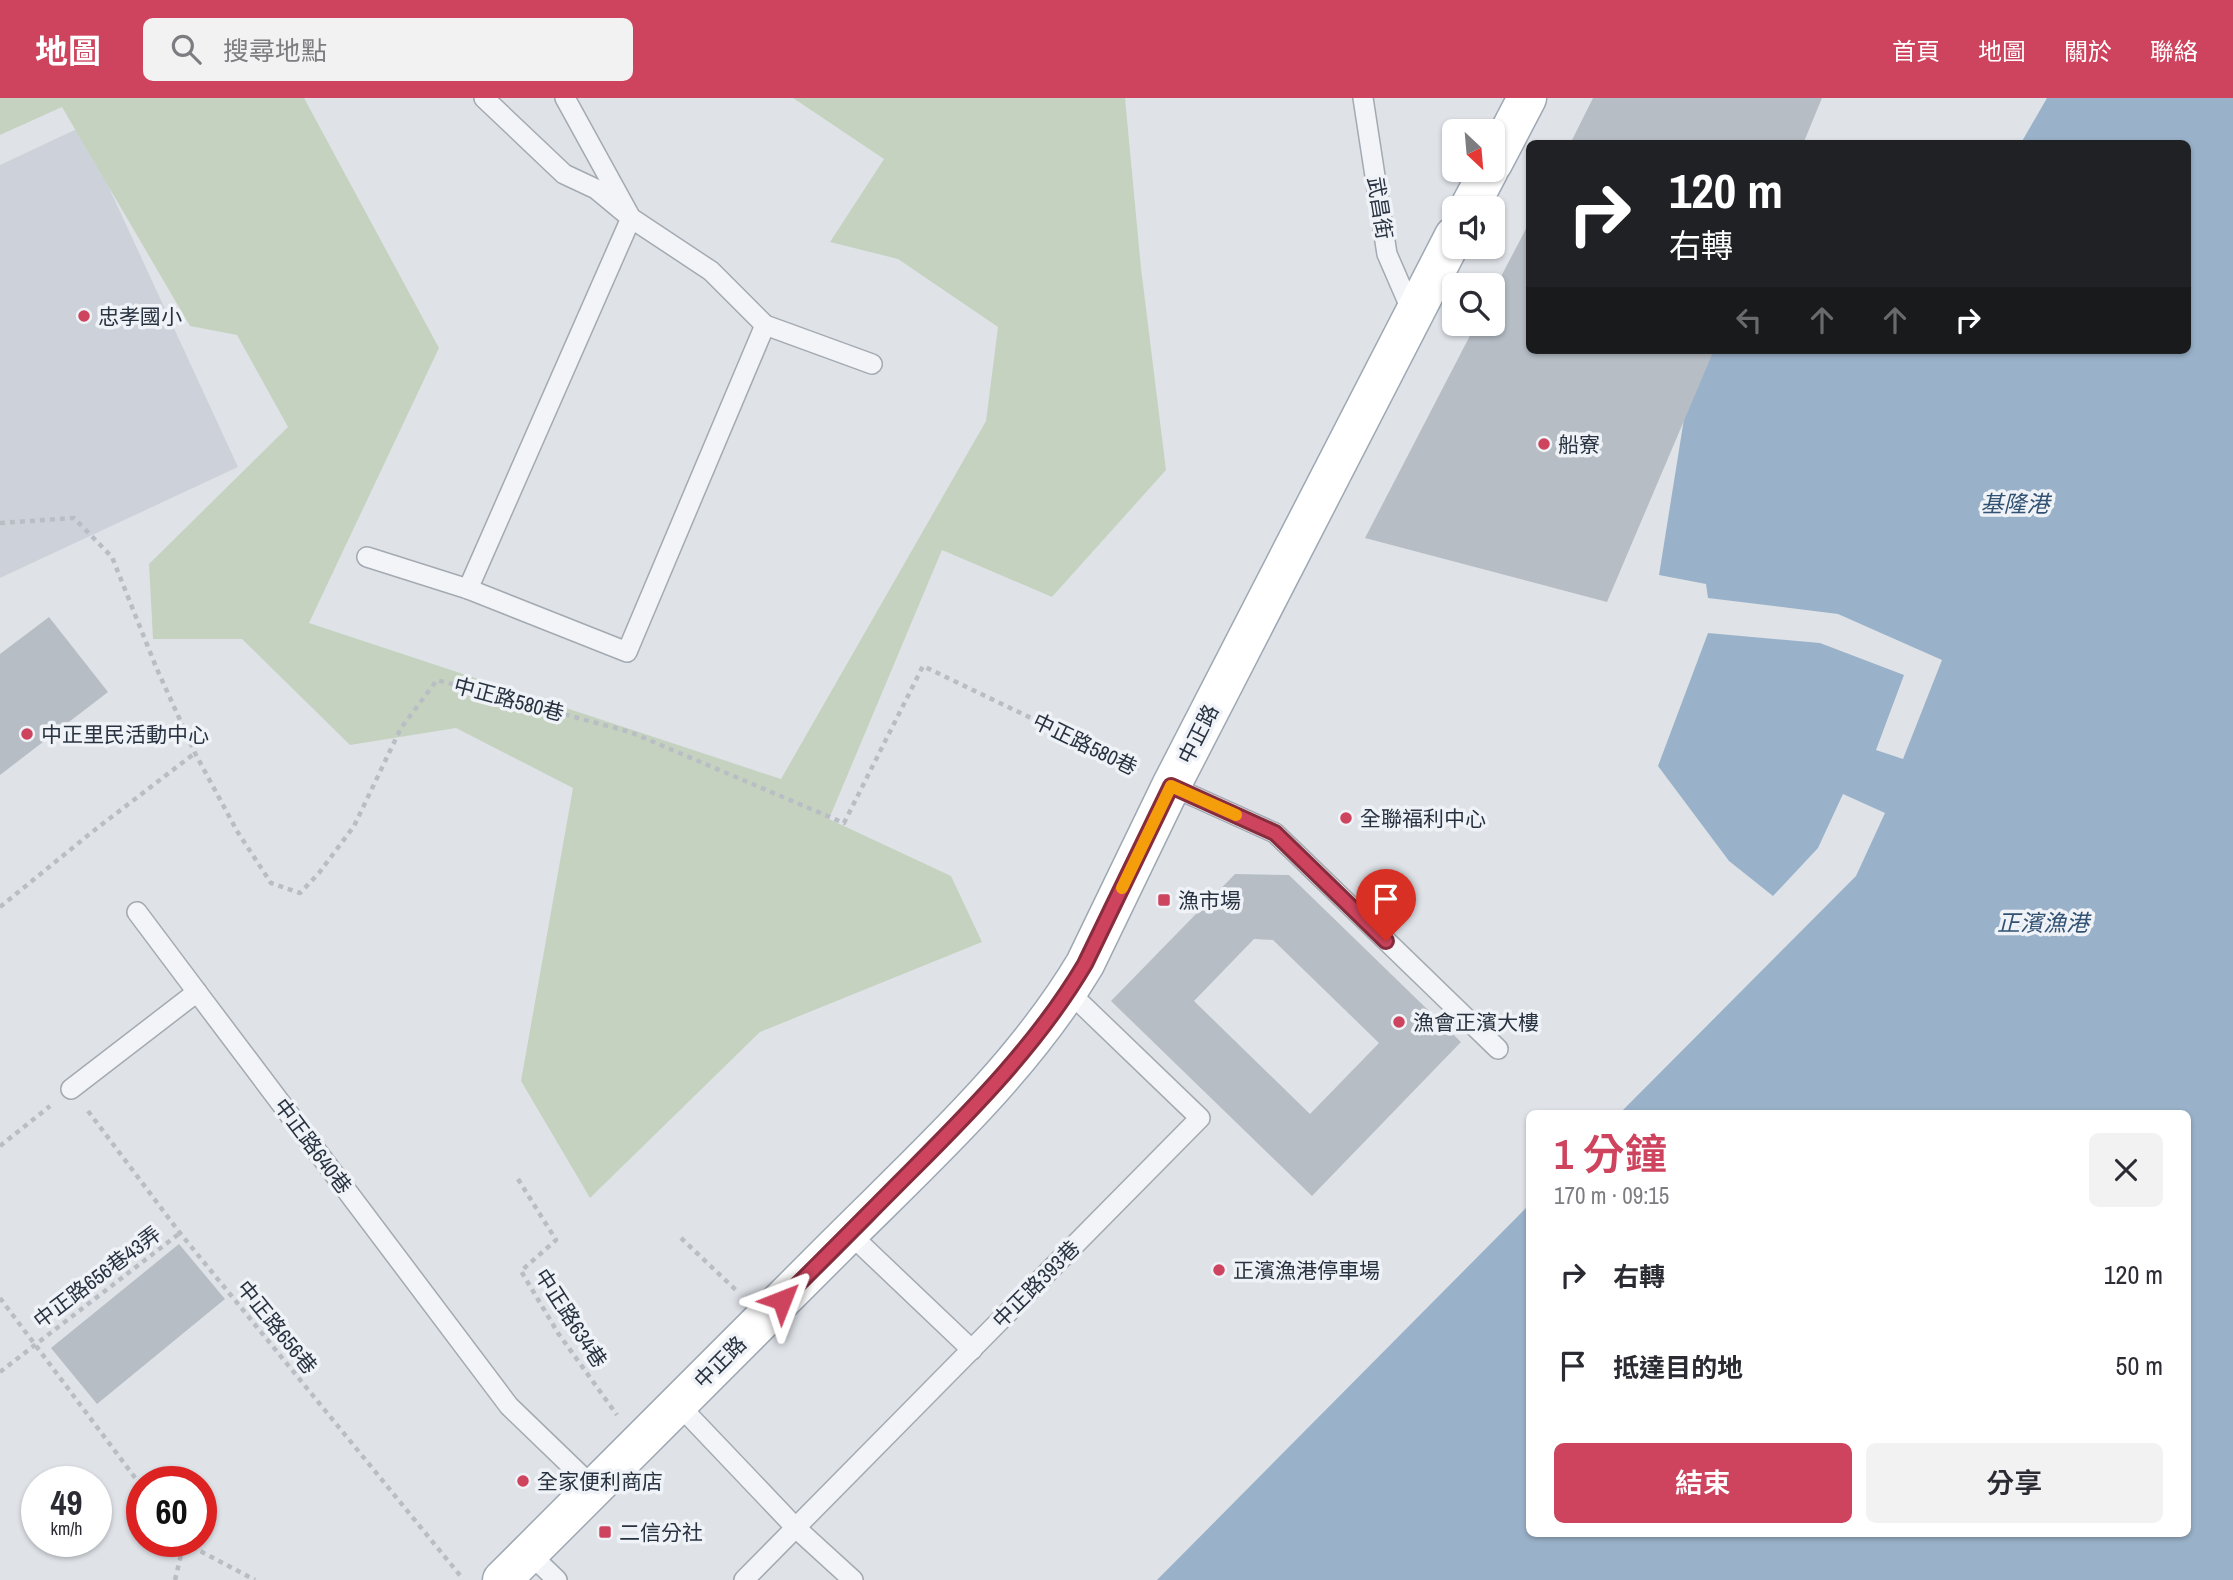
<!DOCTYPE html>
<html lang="zh-TW">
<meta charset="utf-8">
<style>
body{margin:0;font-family:"Archivo Narrow","Noto Sans TC",sans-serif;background:#f2f2f3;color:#2b2b33;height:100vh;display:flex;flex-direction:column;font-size:26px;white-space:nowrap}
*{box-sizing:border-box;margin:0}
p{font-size:23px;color:#7c7c81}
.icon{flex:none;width:38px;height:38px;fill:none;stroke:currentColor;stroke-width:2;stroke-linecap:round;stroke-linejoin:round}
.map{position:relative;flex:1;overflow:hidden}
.details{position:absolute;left:1526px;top:1012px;width:665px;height:427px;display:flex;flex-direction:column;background:#fff;border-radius:10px;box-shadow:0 2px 5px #0004}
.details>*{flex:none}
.guide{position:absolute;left:1526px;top:42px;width:665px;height:214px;border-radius:10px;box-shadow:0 2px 5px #0004;background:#202124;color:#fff;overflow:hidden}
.needle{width:46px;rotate:154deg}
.fabs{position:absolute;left:1442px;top:21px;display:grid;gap:14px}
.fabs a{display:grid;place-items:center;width:63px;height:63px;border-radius:10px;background:#fff;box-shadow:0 2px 5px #0004;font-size:35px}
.speed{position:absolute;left:21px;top:1368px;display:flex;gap:14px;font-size:35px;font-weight:700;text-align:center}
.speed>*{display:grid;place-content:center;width:91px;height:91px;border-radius:50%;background:#fff;box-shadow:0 2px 5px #0004;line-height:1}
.speed small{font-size:18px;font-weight:400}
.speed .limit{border:10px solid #d22;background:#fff;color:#111}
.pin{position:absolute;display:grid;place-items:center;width:60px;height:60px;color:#fff;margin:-72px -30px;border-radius:50% 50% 50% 0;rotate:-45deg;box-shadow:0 0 7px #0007}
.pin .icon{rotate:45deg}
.me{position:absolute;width:77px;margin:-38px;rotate:45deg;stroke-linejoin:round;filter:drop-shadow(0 0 5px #0008)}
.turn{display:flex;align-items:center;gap:24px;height:147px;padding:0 28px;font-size:32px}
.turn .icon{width:91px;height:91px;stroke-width:2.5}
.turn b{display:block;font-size:49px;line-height:60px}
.lanes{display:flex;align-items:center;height:66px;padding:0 28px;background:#0003;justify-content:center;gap:35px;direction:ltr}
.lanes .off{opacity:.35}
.round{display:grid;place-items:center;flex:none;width:74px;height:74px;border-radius:10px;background:#f2f2f3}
.headline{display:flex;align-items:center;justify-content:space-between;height:119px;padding:0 28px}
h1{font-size:42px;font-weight:600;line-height:52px;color:#ce445e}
.primary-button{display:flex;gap:14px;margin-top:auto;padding:14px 28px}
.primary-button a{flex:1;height:80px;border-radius:10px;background:#ce445e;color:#fff;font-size:28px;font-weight:600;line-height:80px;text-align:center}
.primary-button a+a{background:#f2f2f3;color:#2b2b33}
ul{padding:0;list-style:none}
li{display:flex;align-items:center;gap:21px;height:91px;padding:0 28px}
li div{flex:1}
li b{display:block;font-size:26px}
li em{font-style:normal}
header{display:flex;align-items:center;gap:42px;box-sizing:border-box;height:98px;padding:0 35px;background:#ce445e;color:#fff}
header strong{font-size:33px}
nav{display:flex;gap:38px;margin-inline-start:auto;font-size:24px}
.search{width:490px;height:63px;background:#f2f2f3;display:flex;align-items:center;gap:18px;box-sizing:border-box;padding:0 24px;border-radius:10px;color:#7c7c81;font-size:26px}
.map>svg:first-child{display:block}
.built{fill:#cdd2da}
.green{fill:#c6d2c0}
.water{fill:#9ab2c9}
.building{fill:#b6bdc5;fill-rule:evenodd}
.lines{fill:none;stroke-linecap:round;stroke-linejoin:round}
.service-casing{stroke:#a4aab2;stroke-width:22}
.primary-casing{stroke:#9ea8b4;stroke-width:41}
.path{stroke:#b9bec4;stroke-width:4.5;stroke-dasharray:5 5;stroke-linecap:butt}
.service{stroke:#f2f4f7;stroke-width:19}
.primary{stroke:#fff;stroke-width:38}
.route-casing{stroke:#862c3d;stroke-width:18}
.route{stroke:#ce445e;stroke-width:12}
.slow{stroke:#f59e0b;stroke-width:12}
.poi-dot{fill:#ce445e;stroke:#eff2f6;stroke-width:2.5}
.labels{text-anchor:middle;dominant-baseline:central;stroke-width:7;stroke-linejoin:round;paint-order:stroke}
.street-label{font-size:21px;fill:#283240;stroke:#eff2f6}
.poi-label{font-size:21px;fill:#283240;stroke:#eff2f6;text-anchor:start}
.water-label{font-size:23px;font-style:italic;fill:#325273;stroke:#eff2f6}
</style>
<header>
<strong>地圖</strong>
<div class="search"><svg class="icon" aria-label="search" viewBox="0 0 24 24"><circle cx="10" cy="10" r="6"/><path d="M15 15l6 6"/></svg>搜尋地點</div>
<nav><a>首頁</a><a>地圖</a><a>關於</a><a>聯絡</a></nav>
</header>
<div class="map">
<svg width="2233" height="1482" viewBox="0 0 2233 1482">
<rect width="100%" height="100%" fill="#dfe3e8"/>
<polygon class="built" points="81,29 238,369 0,480 0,67"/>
<polygon class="green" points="0,0 304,0 439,250 309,525 781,681 986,323 998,229 898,161 830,144 884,61 793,0 1125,0 1141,170 1166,372 1052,499 942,452 829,721 951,778 982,844 760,934 590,1100 521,983 573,690 456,630 350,647 242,541 153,541 149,466 288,329 237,237 190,228 62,9 0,37"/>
<polygon class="water" points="2047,0 2233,0 2233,1482 1157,1482 1529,1107 1530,1435 2188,1435 2188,1015 1620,1015 1856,778 1885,715 1843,696 1818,750 1773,798 1729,763 1658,668 1708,535 1820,545 1904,577 1876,652 1903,661 1942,562 1838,516 1708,500 1706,486 1659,477 1695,252 2188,252 2188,46 2021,45"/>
<g class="building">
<polygon points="1593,0 1822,0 1803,46 1570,46"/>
<polygon points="1530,123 1530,252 1714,252 1607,504 1365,440 1476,226 1493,226 1493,194"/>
<polygon points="49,519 108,594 0,677 0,556"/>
<path d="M 1235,776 L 1289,777 L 1461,944 L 1312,1098 L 1111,903 ZM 1254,841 L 1273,842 L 1379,945 L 1310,1016 L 1194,903 Z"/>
<polygon points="179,1146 225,1201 97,1306 51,1250"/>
</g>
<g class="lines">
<defs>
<g id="service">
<polyline points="565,0 631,120 711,173 765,227 872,266"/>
<polyline points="1363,0 1387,156 1413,216"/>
<polyline points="367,459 468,491 627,554 765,227"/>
<polyline points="468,491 631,120 596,91 564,76 484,0"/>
<polyline points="1171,688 1275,735 1498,951"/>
<polyline points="137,814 197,894"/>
<polyline points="71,991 197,894 509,1308 594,1390"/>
<polyline points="849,1135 972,1252"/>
<polyline points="678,1306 796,1430 853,1482"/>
<polyline points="529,1455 557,1482"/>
<polyline points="744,1482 1200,1020 1069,894"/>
</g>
<g id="primary">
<polyline points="1493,65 1527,0"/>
<polyline points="1469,110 1489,72"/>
<path d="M 502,1482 C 614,1371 725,1259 836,1148 C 924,1060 1021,973 1085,866 L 1171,688 L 1454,138"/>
</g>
</defs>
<use href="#service" class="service-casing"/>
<use href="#primary" class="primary-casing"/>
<g class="path">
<polyline points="0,425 74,420 112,459 156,569 195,655 237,733 271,785 300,795 319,775 354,728 401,630 437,582 630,634 844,725 923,568 1139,672"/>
<polyline points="0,809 92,734 195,655"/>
<polyline points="88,1013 180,1135 463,1481"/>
<polyline points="0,1048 50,1008"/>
<polyline points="518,1081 556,1142 521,1173 558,1235 617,1317"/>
<polyline points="681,1140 738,1194"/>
<polyline points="0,1200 142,1389"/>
<polyline points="0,1274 180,1135"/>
<polyline points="183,1444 255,1482"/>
<polyline points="175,1482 184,1444"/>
</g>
<use href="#service" class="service"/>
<use href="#primary" class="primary"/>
</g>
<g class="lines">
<defs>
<path id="route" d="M 782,1202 C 825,1160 867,1117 910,1074 C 974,1010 1039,944 1085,866 L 1171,688 L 1275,735 L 1386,843"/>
</defs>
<use href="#route" class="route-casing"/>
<use href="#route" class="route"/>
<polyline class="slow" points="1122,790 1171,688 1236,717"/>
</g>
<g class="poi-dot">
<circle cx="84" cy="218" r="7"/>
<circle cx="1544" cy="346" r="7"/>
<circle cx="27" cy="636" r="7"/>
<circle cx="1346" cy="720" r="7"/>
<rect x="1157" y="795" width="14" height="14" rx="3.5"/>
<circle cx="1399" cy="924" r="7"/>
<circle cx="1219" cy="1172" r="7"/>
<circle cx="523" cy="1383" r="7"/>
<rect x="598" y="1427" width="14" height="14" rx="3.5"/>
</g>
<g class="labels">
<g class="street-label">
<text transform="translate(1380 110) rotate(81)">武昌街</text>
<text transform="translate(509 601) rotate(15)">中正路580巷</text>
<text transform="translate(1198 636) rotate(-63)">中正路</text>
<text transform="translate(1085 646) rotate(26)">中正路580巷</text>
<text transform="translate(313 1048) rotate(53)">中正路640巷</text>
<text transform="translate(97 1179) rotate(-37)">中正路656巷43弄</text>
<text transform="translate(1036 1186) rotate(-45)">中正路393巷</text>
<text transform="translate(571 1220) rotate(57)">中正路634巷</text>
<text transform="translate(277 1229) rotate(51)">中正路656巷</text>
<text transform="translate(720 1264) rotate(-45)">中正路</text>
</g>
<g class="poi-label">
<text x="98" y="218">忠孝國小</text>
<text x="1558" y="346">船寮</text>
<text x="41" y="636">中正里民活動中心</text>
<text x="1360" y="720">全聯福利中心</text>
<text x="1178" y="802">漁市場</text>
<text x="1413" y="924">漁會正濱大樓</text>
<text x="1233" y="1172">正濱漁港停車場</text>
<text x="537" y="1383">全家便利商店</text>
<text x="619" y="1434">二信分社</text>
</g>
<g class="water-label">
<text x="2015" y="405">基隆港</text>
<text x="2043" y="824">正濱漁港</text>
</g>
</g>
</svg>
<div class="fabs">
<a><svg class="needle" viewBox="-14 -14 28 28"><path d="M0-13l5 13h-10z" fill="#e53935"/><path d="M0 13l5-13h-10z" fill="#7c7c81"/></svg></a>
<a><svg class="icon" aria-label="sound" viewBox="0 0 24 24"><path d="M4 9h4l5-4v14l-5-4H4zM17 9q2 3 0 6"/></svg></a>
<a><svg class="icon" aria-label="search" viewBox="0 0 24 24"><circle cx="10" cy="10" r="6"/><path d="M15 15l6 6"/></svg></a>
</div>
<div class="speed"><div>49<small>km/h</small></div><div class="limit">60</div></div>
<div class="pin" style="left:1386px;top:843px;background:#d93025"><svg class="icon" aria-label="arrive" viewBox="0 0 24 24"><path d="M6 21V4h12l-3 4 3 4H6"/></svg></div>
<svg class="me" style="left:782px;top:1202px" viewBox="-20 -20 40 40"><path d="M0-17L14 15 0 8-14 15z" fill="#ce445e" stroke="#fff" stroke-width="4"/></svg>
<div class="guide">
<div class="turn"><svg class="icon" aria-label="right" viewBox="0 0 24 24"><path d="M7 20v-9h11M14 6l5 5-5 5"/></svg><div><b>120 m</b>右轉</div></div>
<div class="lanes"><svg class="icon off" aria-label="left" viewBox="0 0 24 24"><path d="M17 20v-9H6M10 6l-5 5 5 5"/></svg><svg class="icon off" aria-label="ahead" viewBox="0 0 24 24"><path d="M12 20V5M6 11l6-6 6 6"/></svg><svg class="icon off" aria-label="ahead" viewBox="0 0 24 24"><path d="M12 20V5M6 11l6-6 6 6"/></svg><svg class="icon" aria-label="right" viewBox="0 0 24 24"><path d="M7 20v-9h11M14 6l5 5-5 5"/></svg></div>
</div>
<section class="details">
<div class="headline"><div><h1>1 分鐘</h1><p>170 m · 09:15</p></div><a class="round"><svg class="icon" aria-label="close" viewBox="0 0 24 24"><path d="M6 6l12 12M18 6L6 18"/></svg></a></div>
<ul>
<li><svg class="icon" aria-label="right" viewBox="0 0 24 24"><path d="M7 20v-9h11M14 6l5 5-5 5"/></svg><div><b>右轉</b></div><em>120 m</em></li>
<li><svg class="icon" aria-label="arrive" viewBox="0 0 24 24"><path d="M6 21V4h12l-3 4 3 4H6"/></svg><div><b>抵達目的地</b></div><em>50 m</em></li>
</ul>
<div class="primary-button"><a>結束</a><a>分享</a></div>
</section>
</div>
